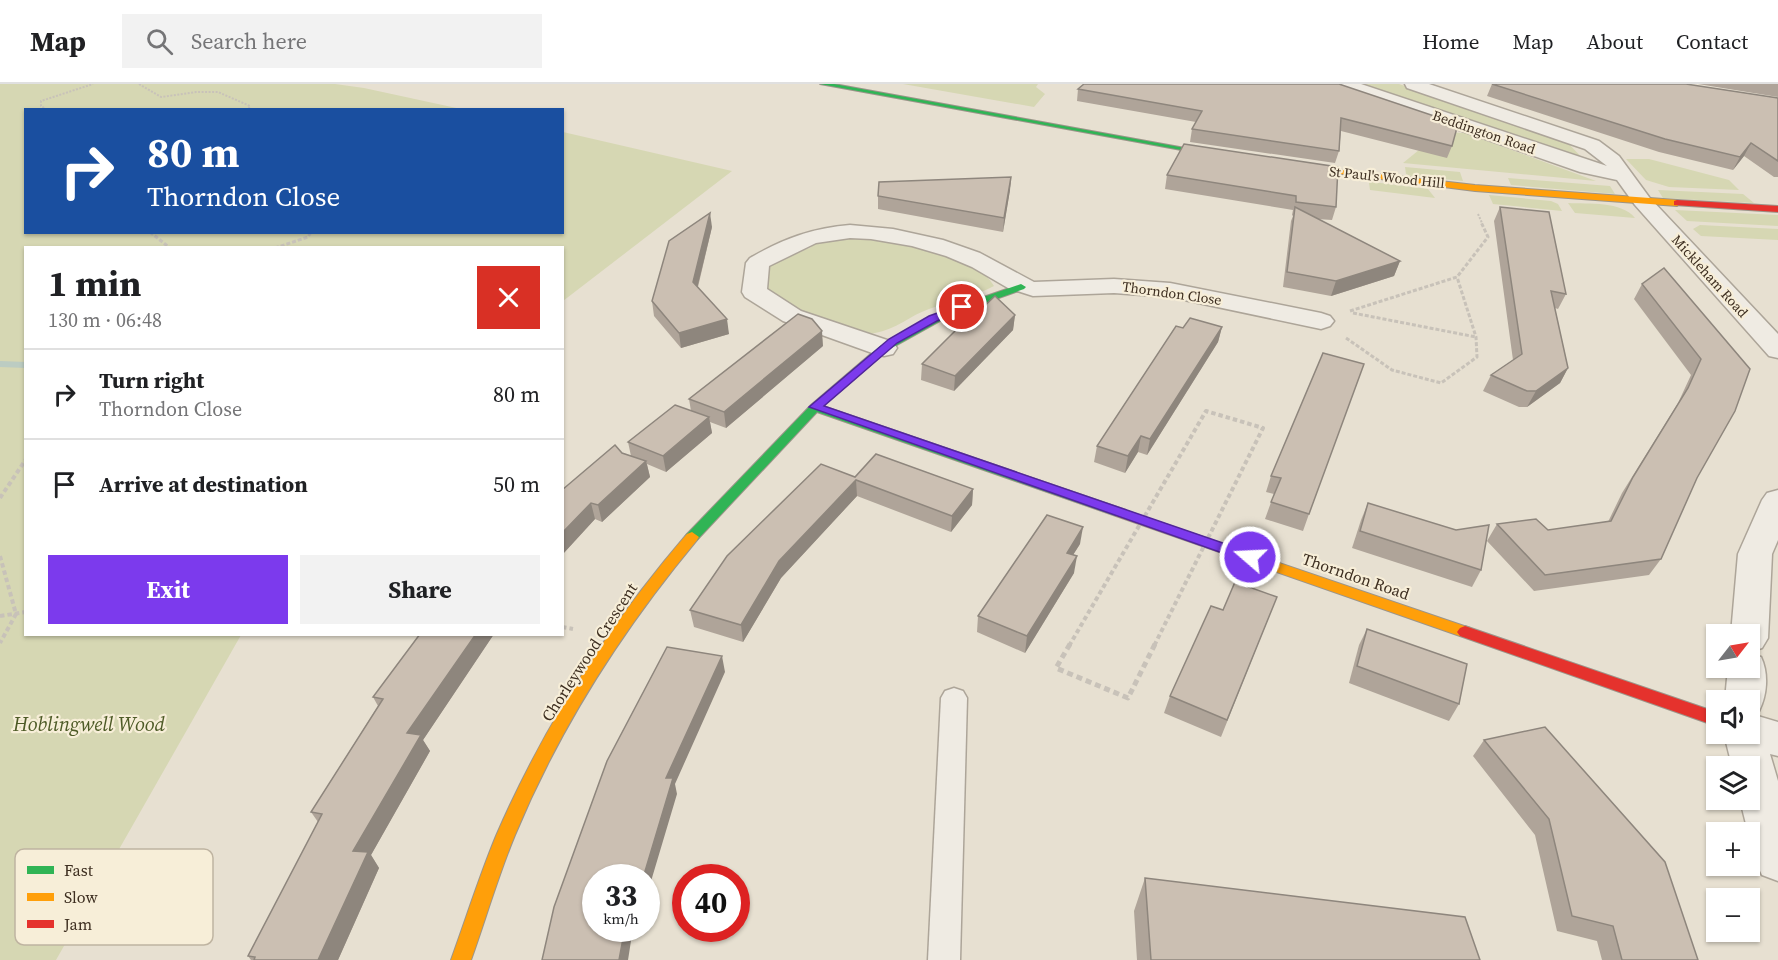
<!DOCTYPE html>
<meta charset="utf-8">
<style>
body{margin:0;font-family:"Source Serif 4",serif;background:#f2f2f2;color:#202124;height:100vh;display:flex;flex-direction:column;font-size:22px;white-space:nowrap}
*{box-sizing:border-box;margin:0}
p{font-size:20px;color:#757577}
.icon{flex:none;width:33px;height:33px;fill:none;stroke:currentColor;stroke-width:2;stroke-linecap:round;stroke-linejoin:round}
.map{position:relative;flex:1;overflow:hidden}
.details{position:absolute;left:24px;top:162px;width:540px;height:390px;display:flex;flex-direction:column;background:#fff;border-radius:0px;box-shadow:0 2px 4px #0004}
.details>*{flex:none}
.banner{position:absolute;left:24px;top:24px;width:540px;height:126px;border-radius:0px;box-shadow:0 2px 4px #0004;background:#1a4fa0;color:#fff;overflow:hidden}
.needle{width:39px;rotate:59deg}
.tools{position:absolute;left:1706px;top:540px;display:grid;gap:12px}
.tools a{display:grid;place-items:center;width:54px;height:54px;border-radius:0px;background:#fff;box-shadow:0 2px 4px #0004;font-size:30px}
.speed{position:absolute;left:582px;top:780px;display:flex;gap:12px;font-size:30px;font-weight:700;text-align:center}
.speed>*{display:grid;place-content:center;width:78px;height:78px;border-radius:50%;background:#fff;box-shadow:0 2px 4px #0004;line-height:1}
.speed small{font-size:15px;font-weight:400}
.speed .limit{border:9px solid #d22;background:#fff;color:#111}
.pin{position:absolute;display:grid;place-items:center;width:51px;height:51px;color:#fff;margin:-26px;border:3px solid #fff;border-radius:50%;box-shadow:0 2px 6px #0007}
.me{position:absolute;width:66px;margin:-33px;rotate:289deg;stroke-linejoin:round;filter:drop-shadow(0 0 4px #0008)}
.turn{display:flex;align-items:center;gap:21px;height:126px;padding:0 24px;font-size:27px}
.turn .icon{width:78px;height:78px;stroke-width:2.5}
.turn b{display:block;font-size:42px;line-height:51px}
.round{display:grid;place-items:center;flex:none;width:63px;height:63px;border-radius:0px;background:#f2f2f2}
.summary{display:flex;align-items:center;justify-content:space-between;height:102px;padding:0 24px}
h1{font-size:36px;font-weight:700;line-height:45px}
.primary-button{display:flex;gap:12px;margin-top:auto;padding:12px 24px}
.primary-button a{flex:1;height:69px;border-radius:0px;background:#7c3aed;color:#fff;font-size:24px;font-weight:700;line-height:69px;text-align:center}
.primary-button a+a{background:#f2f2f2;color:#202124}
ul{padding:0;list-style:none}
li{display:flex;align-items:center;gap:18px;height:90px;padding:0 24px;border-top:2px solid #e0e0e0}
li div{flex:1}
li b{display:block;font-size:22px}
li em{font-style:normal}
header{display:flex;align-items:center;gap:36px;box-sizing:border-box;height:84px;padding:0 30px;background:#fff;border-bottom:2px solid #e0e0e0}
header strong{font-size:28px}
nav{display:flex;gap:33px;margin-inline-start:auto;font-size:21px}
.search{width:420px;height:54px;background:#f2f2f2;display:flex;align-items:center;gap:15px;box-sizing:border-box;padding:0 21px;border-radius:0px;color:#757577;font-size:22px}
.map>svg:first-child{display:block}
.green{fill:#d6d7b3}
.lines{fill:none;stroke-linecap:round;stroke-linejoin:round}
.stream{fill:#bcccc2;fill-rule:evenodd}
.lane-casing{stroke:#ada599;stroke-width:3}
.street-casing{stroke:#ada599;stroke-width:3}
.fast-casing{stroke:#9c958a;stroke-width:2}
.slow-casing{stroke:#9c958a;stroke-width:2}
.jam-casing{stroke:#9c958a;stroke-width:2}
.path-far3{stroke:#c8c2b9;stroke-width:2;stroke-dasharray:2 1.5;stroke-linecap:butt}
.path-far2{stroke:#c8c2b9;stroke-width:3;stroke-dasharray:4 2;stroke-linecap:butt}
.path-far1{stroke:#c8c2b9;stroke-width:4;stroke-dasharray:4.5 3;stroke-linecap:butt}
.path{stroke:#c8c2b9;stroke-width:5;stroke-dasharray:6 4;stroke-linecap:butt}
.lane{fill:#efebe3;fill-rule:evenodd}
.street{fill:#efebe3;fill-rule:evenodd}
.fast{fill:#30b455;fill-rule:evenodd}
.slow{fill:#ff9f0a;fill-rule:evenodd}
.jam{fill:#e5322d;fill-rule:evenodd}
.wall{fill:#afa499}
.shaded-wall{fill:#8e867d}
.building{fill:#cbbfb2;stroke:#8e867d;stroke-width:1.5}
.route{fill:#7c3aed;stroke:#51269a;stroke-width:1.5}
.labels{text-anchor:middle;dominant-baseline:central;stroke-width:4.5;stroke-linejoin:round;paint-order:stroke}
.far-street-label{font-size:14px;fill:#3d2e20;stroke:#f7eed8}
.street-label{font-size:16px;fill:#3d2e20;stroke:#f7eed8}
.near-park-label{font-size:20px;font-style:italic;fill:#4d5a26;stroke:#f7eed8}
.key{fill:#f7eed8;stroke:#bfb4a1;stroke-width:1.5}
.key-label{font-size:16px;fill:#3d2e20}
</style>
<header>
<strong>Map</strong>
<div class="search"><svg class="icon" aria-label="search" viewBox="0 0 24 24"><circle cx="10" cy="10" r="6"/><path d="M15 15l6 6"/></svg>Search here</div>
<nav><a>Home</a><a>Map</a><a>About</a><a>Contact</a></nav>
</header>
<div class="map">
<svg width="1778" height="876" viewBox="0 0 1778 876">
<rect width="100%" height="100%" fill="#e7e0d1"/>
<g class="green">
<polygon points="0,0 335,0 364,4 461,25 26,26 26,148 562,148 563,48 732,87 563,217 562,164 26,164 26,550 241,551 56,876 0,876"/>
<polygon points="903,0 1038,0 1036,3 1045,10 1034,23"/>
<polygon points="1352,0 1399,0 1566,57 1588,80"/>
<polygon points="1441,48 1465,49 1596,97 1403,79"/>
<polygon points="1626,75 1649,75 1729,96 1739,106 1669,103 1646,96"/>
<polygon points="1405,83 1460,88 1463,97 1411,92 1406,90"/>
<polygon points="1508,94 1610,102 1615,110 1511,101"/>
<polygon points="1373,98 1428,105 1435,114 1370,106 1369,99"/>
<polygon points="1658,106 1743,110 1754,119 1663,114"/>
<polygon points="1489,111 1551,117 1558,120 1562,127 1493,120"/>
<path d="M 1568,119 C 1588,120 1622,117 1635,134 L 1575,129 Z"/>
<polygon points="1675,126 1778,131 1778,142 1687,137"/>
<polygon points="1700,141 1778,145 1778,156 1701,152 1693,145"/>
<path d="M 859,152 C 900,159 971,164 994,202 C 974,213 951,217 929,225 C 911,231 895,246 875,249 C 849,254 789,222 765,208 L 762,191 L 771,177 L 810,164 L 819,156 Z"/>
</g>
<g class="lines">
<polygon class="stream" points="0,277 26,278 26,284 0,283"/>
<defs>
<polygon id="lane" points="954,604 963,607 967,614 960,876 928,876 941,614 945,607"/>
<g id="street">
<polygon points="1337,0 1361,0 1607,82 1585,65 1407,4 1405,0 1429,0 1599,57 1619,72 1649,113 1778,250 1778,274 1769,272 1635,121 1617,96 1580,88 1339,4"/>
<path d="M 850,141 L 893,145 L 943,156 L 980,169 L 1034,198 L 1114,195 L 1170,199 L 1321,229 L 1330,232 L 1334,237 L 1330,242 L 1321,245 L 1170,213 L 1114,209 L 1033,212 L 1008,204 L 972,183 L 946,172 L 912,162 L 871,155 L 850,154 L 816,159 L 769,182 L 767,205 L 801,227 L 893,258 L 897,264 L 893,270 L 884,272 L 875,270 L 783,237 L 745,213 L 742,208 L 746,179 L 750,174 C 783,155 812,144 850,141 Z"/>
<polygon points="1778,406 1778,456 1772,470 1768,554 1762,564 1749,568 1749,550 1731,550 1738,470 1762,416 1767,409"/>
<path d="M 1749,570 L 1761,573 C 1769,590 1767,611 1759,627 L 1751,630 L 1778,638 L 1778,672 L 1770,670 L 1778,697 L 1778,797 L 1762,791 L 1755,776 L 1740,716 L 1749,716 L 1749,682 L 1732,682 L 1724,650 L 1749,650 L 1749,616 L 1725,616 L 1728,584 L 1749,584 Z"/>
</g>
<g id="fast">
<polygon points="820,0 834,0 1229,72 1225,74"/>
<polygon points="1021,200 1026,203 1024,205 951,231 888,266 823,322 1126,426 1128,429 1126,432 1116,432 817,328 697,456 687,456 685,453 687,450 811,321 880,262 943,227"/>
</g>
<g id="slow">
<polygon points="1291,80 1475,101 1677,116 1681,119 1677,122 1475,107 1294,84 1290,82"/>
<polygon points="1121,425 1470,544 1473,548 1470,552 1460,552 1116,432 1114,429"/>
<path d="M 692,448 L 699,453 L 697,456 C 622,546 560,643 515,751 C 498,792 486,834 471,876 L 451,876 C 466,835 479,793 496,752 C 544,641 609,541 687,450 Z"/>
</g>
<g id="jam">
<polygon points="1677,116 1778,122 1778,128 1674,121 1674,117"/>
<polygon points="1465,542 1716,628 1716,642 1460,552 1457,548 1460,544"/>
</g>
</defs>
<use href="#lane" class="lane-casing"/>
<use href="#street" class="street-casing"/>
<use href="#fast" class="fast-casing"/>
<use href="#slow" class="slow-casing"/>
<use href="#jam" class="jam-casing"/>
<g class="path-far3">
<polyline points="139,0 161,13 196,8 218,8 250,22 248,26"/>
<polyline points="47,26 41,22 41,17 93,0"/>
<polyline points="1478,130 1482,139"/>
</g>
<g class="path-far2">
<polyline points="150,148 170,164"/>
<polyline points="275,164 308,153 311,148"/>
<polyline points="1350,227 1457,193 1488,153 1481,138"/>
<polyline points="1353,229 1476,253"/>
<polyline points="1346,254 1392,286 1441,299 1477,273 1476,253 1457,193"/>
</g>
<g class="path-far1">
<polyline points="0,414 26,375"/>
<polyline points="0,472 16,530 0,559"/>
<polyline points="0,532 26,528"/>
<polyline points="562,543 573,545"/>
<polyline points="1069,562 1206,327 1263,344 1154,562"/>
</g>
<polyline class="path" points="1070,560 1056,584 1128,614 1155,560"/>
<use href="#lane" class="lane"/>
<use href="#street" class="street"/>
<use href="#fast" class="fast"/>
<use href="#slow" class="slow"/>
<use href="#jam" class="jam"/>
</g>
<g class="wall">
<polygon points="1339,0 1452,62 1447,74 1341,47 1339,67 1335,79 1190,58 1192,45 1196,38 1077,17 1078,5"/>
<polygon points="1492,0 1778,14 1778,93 1774,93 1744,72 1733,86 1659,68 1487,12"/>
<polygon points="1698,0 1778,0 1778,13"/>
<polygon points="1184,60 1336,123 1332,136 1317,135 1400,177 1394,192 1331,212 1283,203 1291,137 1293,132 1292,131 1293,126 1165,105 1167,91"/>
<polygon points="1011,93 1010,106 1003,148 878,125 878,112"/>
<polygon points="1500,123 1566,210 1558,225 1555,224 1568,284 1560,299 1527,323 1519,323 1483,307 1491,291 1513,276 1494,137"/>
<polygon points="712,143 698,203 729,250 681,264 654,232 652,217"/>
<polygon points="1642,200 1750,285 1697,394 1661,475 1649,491 1534,507 1487,457 1497,440 1548,446 1608,438 1622,409 1678,319 1691,291 1634,215"/>
<polygon points="1015,231 1013,246 954,307 921,296 922,280 974,232"/>
<polygon points="1222,243 1218,258 1147,371 1138,368 1125,389 1094,378 1097,362 1183,244"/>
<polygon points="823,262 726,344 710,338 712,349 666,388 647,380 650,393 602,438 595,435 562,471 562,406 622,369 631,372 628,358 691,327 689,315"/>
<polygon points="1323,269 1309,430 1303,447 1265,435 1274,410 1266,408 1271,392"/>
<polygon points="855,393 973,405 972,421 951,448 857,412 781,494 743,558 694,543 690,526"/>
<polygon points="1368,419 1481,486 1472,503 1352,464 1361,436"/>
<polygon points="1080,460 1073,471 1074,489 1025,569 977,548 978,532"/>
<polygon points="1277,513 1221,653 1164,629 1170,612 1223,526"/>
<polygon points="1367,545 1459,620 1449,637 1349,599 1359,561"/>
<polygon points="420,550 494,550 423,656 430,667 371,771 379,784 338,876 251,876 248,872 318,738 311,728 378,622 373,613"/>
<polygon points="1484,656 1698,876 1602,876 1597,857 1557,847 1535,751 1473,672"/>
<polygon points="1145,794 1480,876 1137,876 1134,827"/>
</g>
<g class="shaded-wall">
<polygon points="1751,59 1744,72 1733,86 1740,73"/>
<polygon points="1011,93 1010,106 1003,148 1004,134"/>
<polygon points="710,129 712,143 695,213 693,198"/>
<polygon points="1400,177 1394,192 1331,212 1336,197"/>
<polygon points="1015,231 1013,246 954,307 955,292"/>
<polygon points="727,235 729,250 681,264 679,249"/>
<polygon points="1222,243 1218,258 1147,371 1150,355"/>
<polygon points="822,247 823,262 726,344 724,328"/>
<polygon points="1568,284 1560,299 1527,323 1536,307"/>
<polygon points="709,333 712,349 666,388 663,372"/>
<polygon points="1141,352 1138,368 1125,389 1128,372"/>
<polygon points="646,377 650,393 602,438 598,421"/>
<polygon points="856,396 857,412 781,494 743,558 741,541 779,477"/>
<polygon points="973,405 972,421 951,448 952,432"/>
<polygon points="591,419 595,435 562,471 562,449"/>
<polygon points="1083,443 1080,460 1064,485 1067,469"/>
<polygon points="1077,472 1074,489 1025,569 1027,552"/>
<polygon points="476,550 494,550 423,656 430,667 371,771 379,784 338,876 318,876 353,767 407,649"/>
<polygon points="722,572 725,588 675,700 677,710 646,814 646,794 643,794 666,694"/>
<polygon points="625,844 633,844 628,876 619,876"/>
</g>
<g class="building">
<polygon points="1084,0 1339,0 1458,40 1452,62 1341,34 1339,67 1192,45 1202,27 1078,5"/>
<polygon points="1492,0 1686,0 1778,14 1778,77 1751,59 1740,73 1665,55"/>
<polygon points="1184,60 1338,83 1336,123 1296,118 1296,112 1167,91"/>
<polygon points="1011,93 1004,134 878,112 879,98"/>
<polygon points="1295,123 1400,177 1336,197 1287,188"/>
<polygon points="1500,123 1549,128 1566,210 1551,207 1568,284 1536,307 1527,307 1491,291 1522,270"/>
<polygon points="710,129 693,198 727,235 679,249 652,217 669,157"/>
<polygon points="1664,184 1750,285 1735,327 1697,394 1661,475 1545,491 1497,440 1536,435 1548,446 1611,437 1633,393 1688,304 1701,275 1642,200"/>
<polygon points="995,212 1015,231 955,292 922,280 971,231 974,232"/>
<polygon points="798,230 812,235 822,247 724,328 689,315"/>
<polygon points="1190,234 1222,243 1150,355 1141,352 1128,372 1097,362 1176,242 1183,244"/>
<polygon points="1323,269 1364,280 1309,430 1271,418 1281,394 1271,392"/>
<polygon points="675,321 709,333 663,372 628,358"/>
<polygon points="615,361 622,369 646,377 598,421 591,419 562,449 562,406"/>
<polygon points="876,370 973,405 952,432 856,396 779,477 741,541 690,526 727,472 821,380 855,393"/>
<polygon points="1368,419 1456,446 1489,441 1481,486 1360,447"/>
<polygon points="1047,431 1083,443 1067,469 1077,472 1027,552 978,532"/>
<polygon points="1235,498 1277,513 1227,636 1170,612 1211,522 1223,526"/>
<polygon points="1367,545 1467,580 1459,620 1357,582"/>
<polygon points="420,550 476,550 407,649 421,651 353,767 368,768 318,876 254,876 255,873 248,872 322,730 311,728 383,615 373,613"/>
<polygon points="667,563 722,572 666,694 673,694 643,794 596,794 596,844 625,844 619,876 542,876 554,823 607,677"/>
<polygon points="1545,643 1665,778 1698,876 1622,876 1613,842 1572,832 1549,735 1484,656"/>
<polygon points="1145,794 1465,833 1480,876 1151,876"/>
</g>
<polygon class="route" points="962,220 965,221 965,225 937,237 897,259 824,322 1255,470 1255,477 1245,477 809,323 889,255 929,232"/>
<g class="labels">
<g class="far-street-label">
<text transform="translate(1484 48) rotate(19)">Beddington Road</text>
<text transform="translate(1387 93) rotate(6)">St Paul's Wood Hill</text>
<text transform="translate(1710 192) rotate(48)">Mickleham Road</text>
<text transform="translate(1172 209) rotate(8)">Thorndon Close</text>
</g>
<g class="street-label">
<text transform="translate(1356 492) rotate(19)">Thorndon Road</text>
<text transform="translate(589 568) rotate(-57)">Chorleywood Crescent</text>
</g>
<g class="near-park-label">
<text x="89" y="640">Hoblingwell Wood</text>
</g>
</g>
<rect x="15" y="765" width="198" height="96" rx="9" class="key"/>
<rect x="27" y="782" width="27" height="8" fill="#30b455"/>
<rect x="27" y="809" width="27" height="8" fill="#ff9f0a"/>
<rect x="27" y="836" width="27" height="8" fill="#e5322d"/>
<g class="key-label">
<text x="64" y="792">Fast</text>
<text x="64" y="819">Slow</text>
<text x="64" y="846">Jam</text>
</g>
</svg>
<div class="tools">
<a><svg class="needle" viewBox="-14 -14 28 28"><path d="M0-13l5 13h-10z" fill="#e53935"/><path d="M0 13l5-13h-10z" fill="#757577"/></svg></a>
<a><svg class="icon" aria-label="sound" viewBox="0 0 24 24"><path d="M4 9h4l5-4v14l-5-4H4zM17 9q2 3 0 6"/></svg></a>
<a><svg class="icon" aria-label="layers" viewBox="0 0 24 24"><path d="M12 4l9 5-9 5-9-5zM3 14l9 5 9-5"/></svg></a>
<a>+</a>
<a>−</a>
</div>
<div class="speed"><div>33<small>km/h</small></div><div class="limit">40</div></div>
<div class="pin" style="left:962px;top:223px;background:#d93025"><svg class="icon" aria-label="arrive" viewBox="0 0 24 24"><path d="M6 21V4h12l-3 4 3 4H6"/></svg></div>
<svg class="me" style="left:1250px;top:473px" viewBox="-20 -20 40 40"><circle r="17" fill="#7c3aed" stroke="#fff" stroke-width="3"/><path d="M0-11L8 9 0 5-8 9z" fill="#fff"/></svg>
<div class="banner">
<div class="turn"><svg class="icon" aria-label="right" viewBox="0 0 24 24"><path d="M7 20v-9h11M14 6l5 5-5 5"/></svg><div><b>80 m</b>Thorndon Close</div></div>
</div>
<section class="details">
<div class="summary"><div><h1>1 min</h1><p>130 m · 06:48</p></div><a class="round" style="background:#d93025;color:#fff"><svg class="icon" aria-label="close" viewBox="0 0 24 24"><path d="M6 6l12 12M18 6L6 18"/></svg></a></div>
<ul>
<li><svg class="icon" aria-label="right" viewBox="0 0 24 24"><path d="M7 20v-9h11M14 6l5 5-5 5"/></svg><div><b>Turn right</b><p>Thorndon Close</p></div><em>80 m</em></li>
<li><svg class="icon" aria-label="arrive" viewBox="0 0 24 24"><path d="M6 21V4h12l-3 4 3 4H6"/></svg><div><b>Arrive at destination</b></div><em>50 m</em></li>
</ul>
<div class="primary-button"><a>Exit</a><a>Share</a></div>
</section>
</div>
